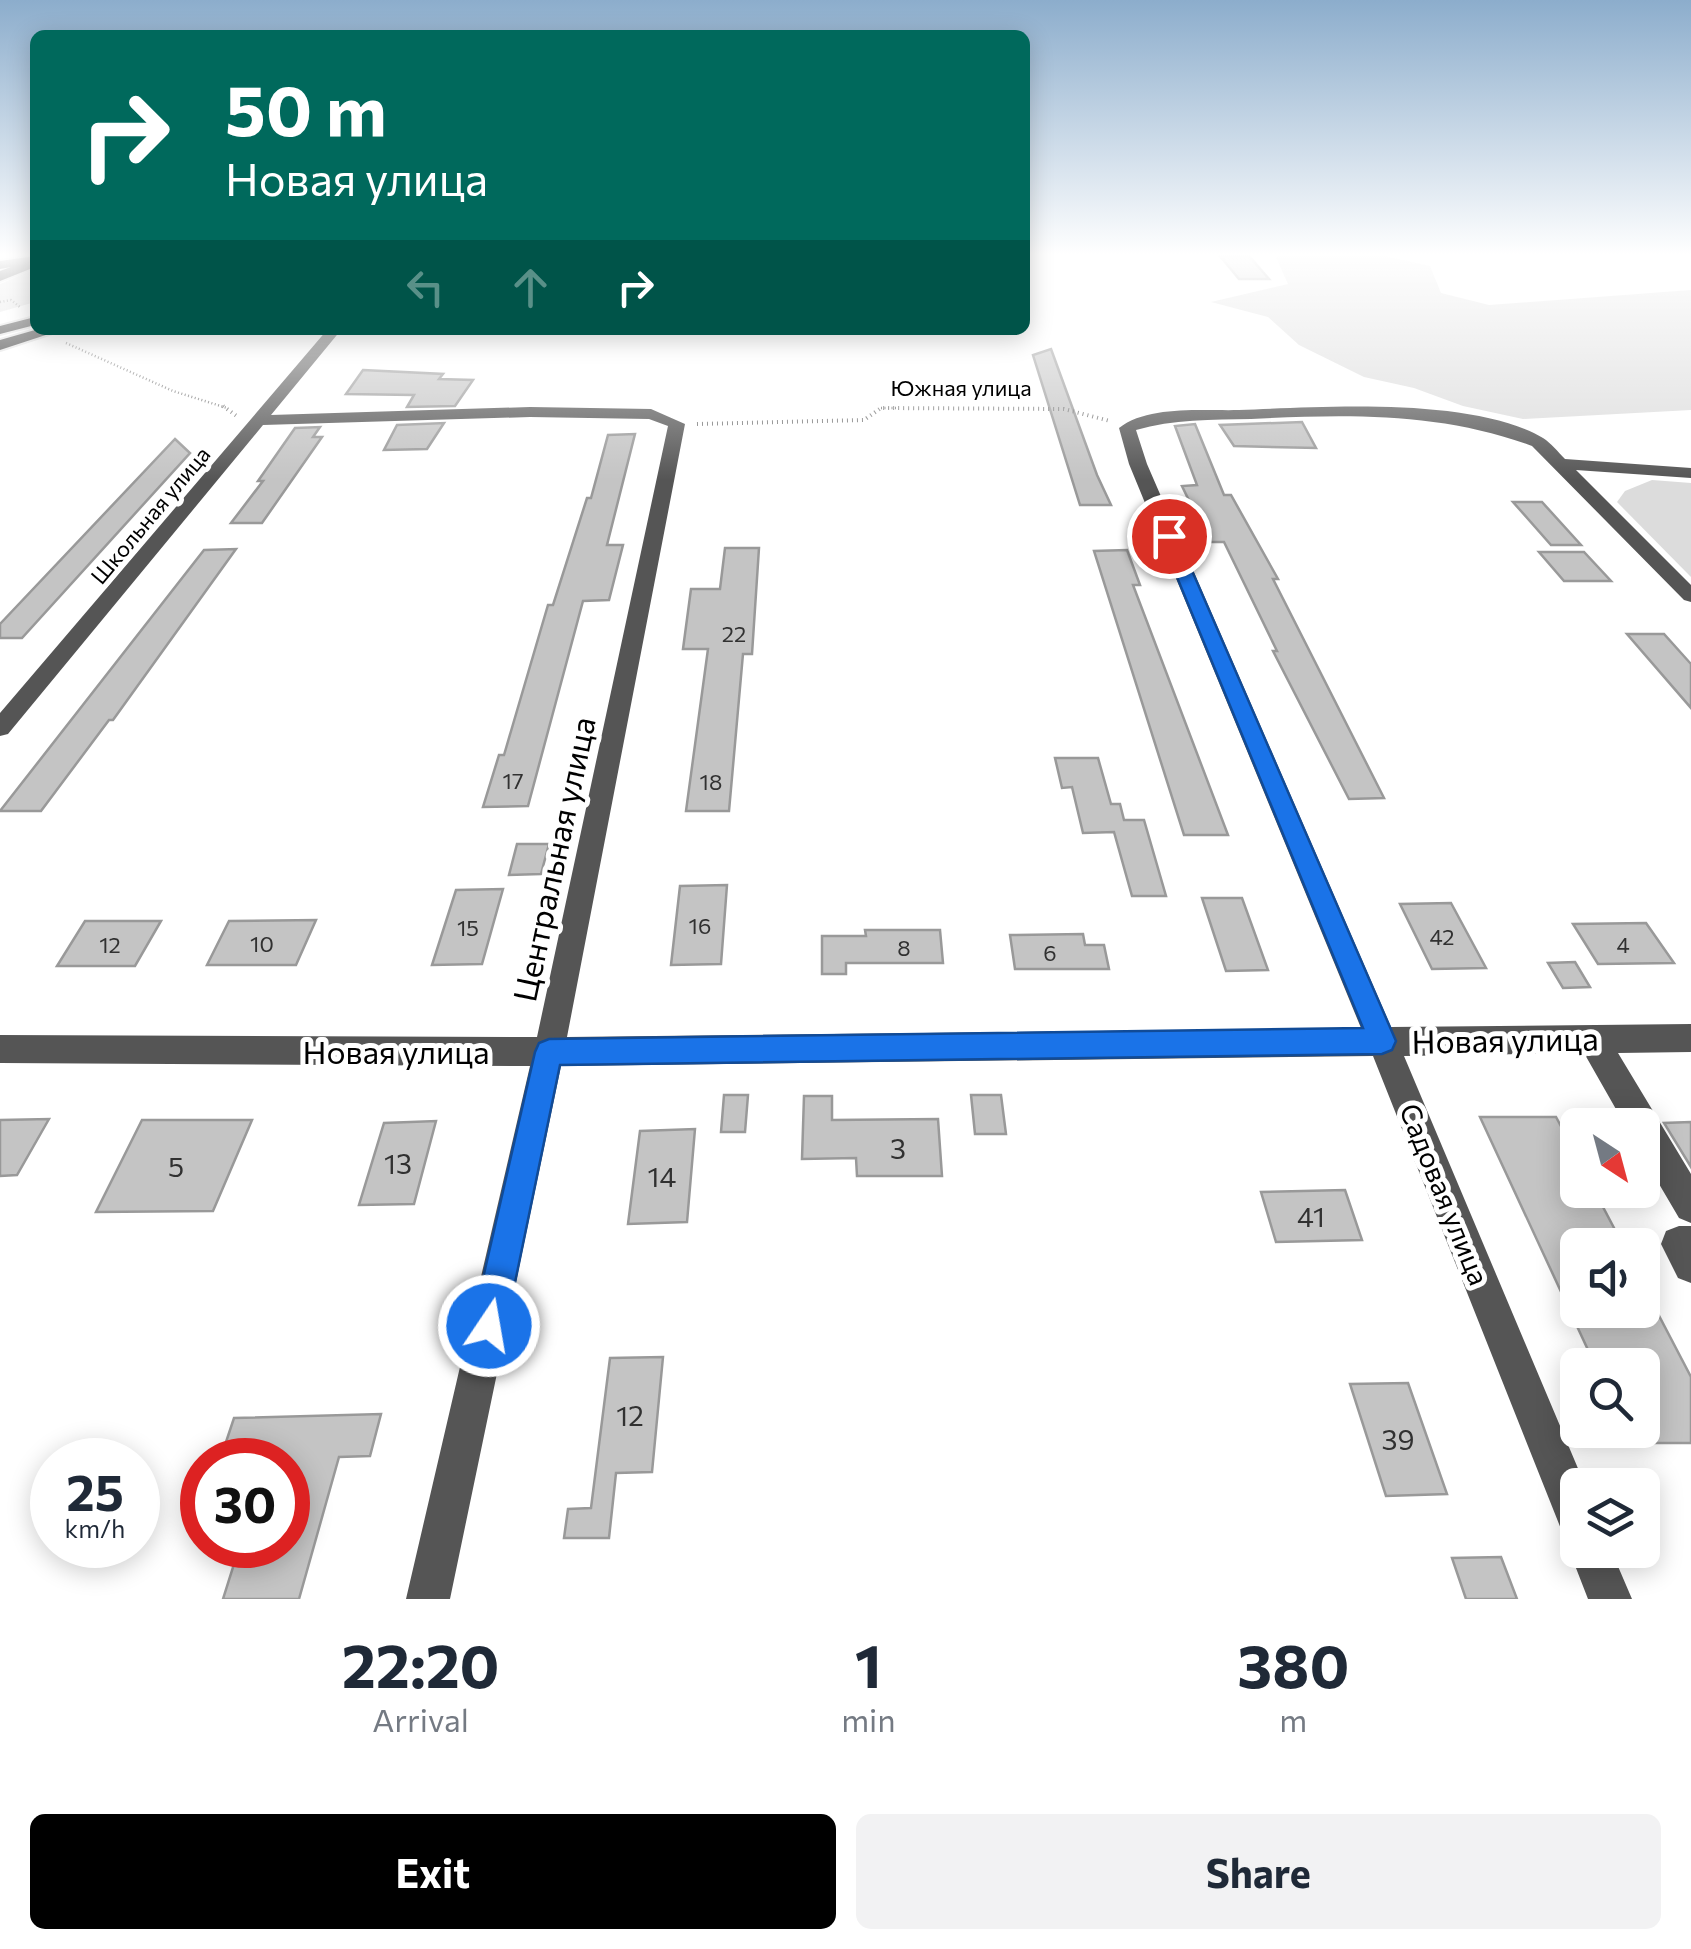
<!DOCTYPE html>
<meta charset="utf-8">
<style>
body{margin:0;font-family:Commissioner,sans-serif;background:#f2f2f3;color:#1f2937;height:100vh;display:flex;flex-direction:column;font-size:38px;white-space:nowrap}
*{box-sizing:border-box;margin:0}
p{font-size:32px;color:#747a83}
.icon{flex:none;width:55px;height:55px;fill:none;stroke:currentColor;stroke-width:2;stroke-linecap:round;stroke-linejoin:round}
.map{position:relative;height:1599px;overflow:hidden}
.sheet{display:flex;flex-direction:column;background:#fff;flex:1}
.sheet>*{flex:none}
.banner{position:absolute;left:30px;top:30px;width:1000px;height:305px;border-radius:15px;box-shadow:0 5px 25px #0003;background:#00695c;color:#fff;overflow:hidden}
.needle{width:65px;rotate:144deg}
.fabs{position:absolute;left:1560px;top:1108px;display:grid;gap:20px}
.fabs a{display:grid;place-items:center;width:100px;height:100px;border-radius:15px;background:#fff;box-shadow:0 5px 25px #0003;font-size:50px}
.speed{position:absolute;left:30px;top:1438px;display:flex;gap:20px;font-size:50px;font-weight:700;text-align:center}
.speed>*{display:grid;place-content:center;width:130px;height:130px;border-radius:50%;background:#fff;box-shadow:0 5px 25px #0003;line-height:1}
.speed small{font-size:25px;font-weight:400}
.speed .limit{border:15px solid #d22;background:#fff;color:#111}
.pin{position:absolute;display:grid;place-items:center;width:85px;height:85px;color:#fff;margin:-42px;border:5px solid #fff;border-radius:50%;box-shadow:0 2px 10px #0007}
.me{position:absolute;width:110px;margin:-55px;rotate:12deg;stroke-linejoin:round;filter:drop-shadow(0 0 8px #0008)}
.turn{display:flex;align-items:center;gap:35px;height:210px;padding:0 30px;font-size:45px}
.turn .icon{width:130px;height:130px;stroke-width:2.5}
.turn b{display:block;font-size:70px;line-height:85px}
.lanes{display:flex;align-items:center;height:95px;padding:0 30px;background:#0003;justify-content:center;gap:50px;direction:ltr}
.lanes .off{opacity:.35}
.eta{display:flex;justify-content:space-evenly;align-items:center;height:170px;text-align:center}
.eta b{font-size:60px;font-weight:700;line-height:70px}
.cta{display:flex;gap:20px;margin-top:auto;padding:20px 30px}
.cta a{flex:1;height:115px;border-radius:15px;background:#000;color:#fff;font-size:40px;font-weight:700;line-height:115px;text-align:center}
.cta a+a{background:#f2f2f3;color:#1f2937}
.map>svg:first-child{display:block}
.green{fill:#dcdcdc}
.building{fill:#c4c4c4;stroke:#999;stroke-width:2.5}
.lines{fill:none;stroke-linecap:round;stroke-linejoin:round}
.major-casing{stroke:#dbdbdb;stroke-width:4}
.highway-casing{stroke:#dbdbdb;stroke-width:4}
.path-far1{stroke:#777;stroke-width:2.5;stroke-dasharray:1 2.5;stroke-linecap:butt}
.path{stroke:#777;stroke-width:4;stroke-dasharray:1 4;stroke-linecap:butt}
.minor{fill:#555;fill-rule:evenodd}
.major{fill:#000;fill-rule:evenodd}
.highway{fill:#000;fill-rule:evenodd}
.route{fill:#1a73e8;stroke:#114b97;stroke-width:2.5}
.labels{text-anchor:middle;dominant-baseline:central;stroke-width:10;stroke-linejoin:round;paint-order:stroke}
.far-street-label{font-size:22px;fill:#000;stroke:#fff}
.number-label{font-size:22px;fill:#313131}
.near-number-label{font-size:28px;fill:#313131}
.street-label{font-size:28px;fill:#000;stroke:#fff}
.near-street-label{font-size:32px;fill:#000;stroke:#fff}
</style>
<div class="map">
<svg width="1691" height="1599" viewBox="0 0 1691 1599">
<rect width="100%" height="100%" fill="#fff"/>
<g class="green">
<polygon points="1280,256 1385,256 1430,266 1441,293 1489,305 1691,290 1691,410 1523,419 1463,406 1414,388 1364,377 1299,345 1268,317 1211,302 1288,284 1276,257"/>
<polygon points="35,269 35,302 0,312 0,284"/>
<polygon points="1652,480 1691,483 1691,577 1617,502 1625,491"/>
</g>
<g class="building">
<polygon points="1220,256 1249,256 1269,279 1239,279"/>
<polygon points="1051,349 1097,475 1111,505 1080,505 1033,355"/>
<polygon points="363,370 443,374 439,379 473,380 455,406 407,407 414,395 346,394"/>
<polygon points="1302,422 1316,448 1234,446 1220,425"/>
<polygon points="444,423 427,449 384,450 397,425"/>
<polygon points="1195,424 1224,495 1231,495 1278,579 1273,579 1384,798 1349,799 1273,651 1277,651 1224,542 1209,542 1182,486 1197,485 1175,426"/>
<polygon points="320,427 313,437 322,437 262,523 231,523 263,481 258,481 295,428"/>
<polygon points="635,434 607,545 623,545 609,600 583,601 528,806 483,807 499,755 504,755 548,605 553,605 587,498 591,498 608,435"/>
<polygon points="175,439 190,453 22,638 0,638 0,624"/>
<polygon points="1513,502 1542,502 1581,545 1551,545"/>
<polygon points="725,548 759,548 752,654 743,654 729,811 686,811 708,649 683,649 691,589 720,589"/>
<polygon points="236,549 113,720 109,720 41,811 0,811 204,550"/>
<polygon points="1127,550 1140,585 1133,585 1228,835 1184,835 1094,551"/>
<polygon points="1539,552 1584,552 1611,581 1564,581"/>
<polygon points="1627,634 1664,634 1691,664 1691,708"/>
<polygon points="1055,758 1098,758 1111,804 1120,804 1124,820 1144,820 1166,896 1132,896 1114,832 1083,833 1072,787 1062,788"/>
<polygon points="517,844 549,844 541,874 509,875"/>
<polygon points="727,885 721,964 671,965 680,886"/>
<polygon points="503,889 482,964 432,965 456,890"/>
<polygon points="1202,898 1242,898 1268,970 1226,971"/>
<polygon points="1451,903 1486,968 1432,969 1400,904"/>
<polygon points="316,920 296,965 207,965 229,921"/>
<polygon points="85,921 161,921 135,966 57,966"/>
<polygon points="1646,923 1674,963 1598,964 1573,924"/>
<polygon points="865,930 940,930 943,963 846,963 846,974 822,974 822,936 866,936"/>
<polygon points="1083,934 1085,945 1104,945 1109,969 1015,969 1010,935"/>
<polygon points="1575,962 1590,987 1563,988 1548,963"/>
<polygon points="724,1095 748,1095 745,1132 721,1132"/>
<polygon points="971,1095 1001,1095 1006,1134 975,1134"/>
<polygon points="804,1096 832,1096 832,1120 938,1119 942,1176 857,1176 856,1158 802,1159"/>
<polygon points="1480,1117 1556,1117 1578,1158 1578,1190 1594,1190 1623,1245 1578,1245 1578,1310 1656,1310 1691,1377 1691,1443 1642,1443 1642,1365 1595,1365"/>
<polygon points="49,1119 17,1175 0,1176 0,1120"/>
<polygon points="142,1120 252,1120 213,1211 96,1212"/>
<polygon points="436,1121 414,1204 359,1205 384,1123"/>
<polygon points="1691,1122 1691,1167 1664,1123"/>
<polygon points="695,1129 687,1222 628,1224 640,1131"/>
<polygon points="1345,1190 1362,1240 1276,1242 1261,1192"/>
<polygon points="663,1357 652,1472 616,1473 609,1538 564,1538 568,1509 591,1508 610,1358"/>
<polygon points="1408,1383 1447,1494 1386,1496 1350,1384"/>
<polygon points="381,1414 370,1456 339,1457 299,1599 223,1599 240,1545 288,1545 288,1458 220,1460 234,1418"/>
<polygon points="1501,1557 1517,1599 1466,1599 1452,1558"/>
</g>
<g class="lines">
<defs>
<g id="major">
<polygon points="35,256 35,263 0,269 0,261"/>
<polygon points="35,317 35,325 0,334 0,326"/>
</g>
<g id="highway">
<polygon points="35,258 35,267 0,281 0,271"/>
<polygon points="35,330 61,330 0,350 0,340"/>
</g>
</defs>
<use href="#major" class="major-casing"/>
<use href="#highway" class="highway-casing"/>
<g class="path-far1">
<polyline points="0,302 11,300 20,307"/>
<polyline points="66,343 173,391 227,408"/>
<polyline points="881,408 897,408"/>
</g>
<g class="path">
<polyline points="223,406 238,417"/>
<polyline points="697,424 864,420 881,408 1064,409 1110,421"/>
</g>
<g class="minor">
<path d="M 327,330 L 341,330 L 271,415 L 530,407 L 651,409 L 685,424 L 567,1037 L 1361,1028 L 1129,464 L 1119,428 C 1148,405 1203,411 1239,410 C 1320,407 1471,396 1543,438 C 1551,443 1558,452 1565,459 L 1691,468 L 1691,478 L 1576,470 L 1691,585 L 1691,602 L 1684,600 L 1532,446 C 1441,412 1346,414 1251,419 C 1212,420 1173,419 1136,430 L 1147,464 L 1391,1027 L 1691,1024 L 1691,1052 L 1618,1053 L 1691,1174 L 1691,1223 L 1679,1218 L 1642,1155 L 1642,1125 L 1625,1125 L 1584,1053 L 1404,1056 L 1585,1485 L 1578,1485 L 1578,1550 L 1611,1550 L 1632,1599 L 1588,1599 L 1569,1550 L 1574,1538 L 1563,1534 L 1373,1056 L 561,1066 L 450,1599 L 406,1599 L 530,1066 L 0,1063 L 0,1035 L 537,1037 L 668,426 L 649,419 L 530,417 L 263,425 L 8,734 L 0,736 L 0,713 Z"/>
<polygon points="1679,1226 1691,1226 1691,1283 1678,1278 1661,1244 1666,1231"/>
</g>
<use href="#major" class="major"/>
<use href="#highway" class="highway"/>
</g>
<linearGradient id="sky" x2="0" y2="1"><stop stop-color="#8cadcc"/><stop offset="0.53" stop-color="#fff"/><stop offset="1" stop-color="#fff" stop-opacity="0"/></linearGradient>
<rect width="1691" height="480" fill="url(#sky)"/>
<polygon class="route" points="1169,531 1177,536 1396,1041 1392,1050 1382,1054 560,1065 506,1326 501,1338 489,1343 477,1338 472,1326 535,1052 539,1043 549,1039 1363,1028 1160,536"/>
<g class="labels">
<g class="far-street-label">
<text x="961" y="387">Южная улица</text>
<text transform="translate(150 515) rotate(-50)">Школьная улица</text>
</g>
<g class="number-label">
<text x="734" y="633">22</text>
<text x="513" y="780">17</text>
<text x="711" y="781">18</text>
<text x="700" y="925">16</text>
<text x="468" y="927">15</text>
<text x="1442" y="936">42</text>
<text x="262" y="943">10</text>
<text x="110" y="944">12</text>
<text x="1623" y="944">4</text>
<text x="904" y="947">8</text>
<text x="1050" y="952">6</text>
</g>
<g class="near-number-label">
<text x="898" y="1148">3</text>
<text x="398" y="1163">13</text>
<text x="176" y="1166">5</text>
<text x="662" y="1176">14</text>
<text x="1311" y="1216">41</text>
<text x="630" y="1415">12</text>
<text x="1398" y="1439">39</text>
</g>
<g class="street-label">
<text transform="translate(1445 1194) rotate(68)">Садовая улица</text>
</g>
<g class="near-street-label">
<text transform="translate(553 859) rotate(-78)">Центральная улица</text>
<text transform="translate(1505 1039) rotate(-1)">Новая улица</text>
<text x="396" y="1051">Новая улица</text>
</g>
</g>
</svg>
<div class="fabs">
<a><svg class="needle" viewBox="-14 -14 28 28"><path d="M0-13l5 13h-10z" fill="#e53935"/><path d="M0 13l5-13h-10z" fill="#747a83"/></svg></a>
<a><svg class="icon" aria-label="sound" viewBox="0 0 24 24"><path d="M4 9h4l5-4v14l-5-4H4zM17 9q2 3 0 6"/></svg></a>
<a><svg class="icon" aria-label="search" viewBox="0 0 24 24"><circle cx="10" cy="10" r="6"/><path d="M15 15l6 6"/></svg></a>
<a><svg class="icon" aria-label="layers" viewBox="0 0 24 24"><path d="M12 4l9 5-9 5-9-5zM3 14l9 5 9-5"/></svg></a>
</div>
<div class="speed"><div>25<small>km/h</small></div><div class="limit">30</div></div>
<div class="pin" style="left:1169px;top:536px;background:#d93025"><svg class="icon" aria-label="arrive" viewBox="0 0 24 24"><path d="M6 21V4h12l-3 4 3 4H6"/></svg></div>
<svg class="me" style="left:489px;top:1326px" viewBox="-20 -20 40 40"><circle r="17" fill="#1a73e8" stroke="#fff" stroke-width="3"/><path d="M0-11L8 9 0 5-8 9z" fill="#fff"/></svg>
<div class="banner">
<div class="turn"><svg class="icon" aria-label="right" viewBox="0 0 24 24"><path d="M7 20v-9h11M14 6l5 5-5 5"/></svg><div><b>50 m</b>Новая улица</div></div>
<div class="lanes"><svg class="icon off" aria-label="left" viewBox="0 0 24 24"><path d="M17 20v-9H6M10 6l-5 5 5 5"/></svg><svg class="icon off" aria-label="ahead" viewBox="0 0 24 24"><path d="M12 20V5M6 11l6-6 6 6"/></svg><svg class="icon" aria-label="right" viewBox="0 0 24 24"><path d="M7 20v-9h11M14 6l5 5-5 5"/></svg></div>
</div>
</div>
<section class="sheet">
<div class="eta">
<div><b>22:20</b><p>Arrival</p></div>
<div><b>1</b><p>min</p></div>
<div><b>380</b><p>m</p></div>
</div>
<div class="cta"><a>Exit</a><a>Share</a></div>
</section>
